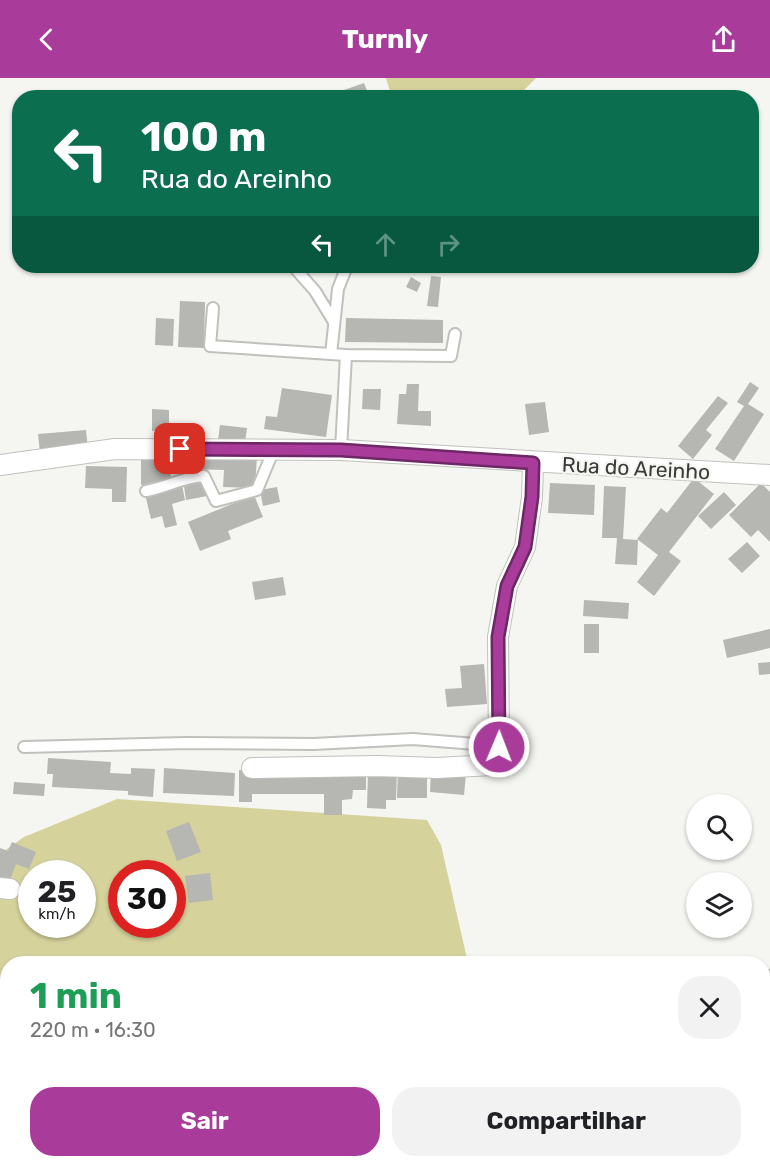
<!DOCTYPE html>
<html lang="pt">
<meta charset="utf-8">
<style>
body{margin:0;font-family:Rubik,sans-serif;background:#f2f2f2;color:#202124;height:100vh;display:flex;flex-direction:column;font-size:22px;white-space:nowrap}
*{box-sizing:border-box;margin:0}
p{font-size:20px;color:#757577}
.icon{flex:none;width:33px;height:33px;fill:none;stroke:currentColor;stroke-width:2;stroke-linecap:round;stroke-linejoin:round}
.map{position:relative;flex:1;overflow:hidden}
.side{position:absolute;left:0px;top:878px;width:771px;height:212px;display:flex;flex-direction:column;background:#fff;border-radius:24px 24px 0 0;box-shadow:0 2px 4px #0004}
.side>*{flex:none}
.top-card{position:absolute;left:12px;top:12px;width:747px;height:183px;border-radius:24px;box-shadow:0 2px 4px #0004;background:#0b6e4f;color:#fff;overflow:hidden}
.fabs{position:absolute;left:686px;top:716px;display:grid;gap:12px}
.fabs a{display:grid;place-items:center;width:66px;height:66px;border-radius:50%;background:#fff;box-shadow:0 2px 4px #0004;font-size:30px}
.speed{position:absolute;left:18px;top:782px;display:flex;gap:12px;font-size:30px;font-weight:700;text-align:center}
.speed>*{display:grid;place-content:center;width:78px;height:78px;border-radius:50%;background:#fff;box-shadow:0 2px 4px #0004;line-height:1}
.speed small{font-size:15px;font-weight:400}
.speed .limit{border:9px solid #d22;background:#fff;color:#111}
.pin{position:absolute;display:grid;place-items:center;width:51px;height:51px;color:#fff;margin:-26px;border-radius:12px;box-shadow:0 3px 9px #0006}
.me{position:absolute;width:66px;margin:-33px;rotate:1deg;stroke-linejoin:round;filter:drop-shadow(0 0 4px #0008)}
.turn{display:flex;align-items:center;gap:21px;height:126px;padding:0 30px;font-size:27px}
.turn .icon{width:78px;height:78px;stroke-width:2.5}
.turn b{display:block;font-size:42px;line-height:51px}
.lanes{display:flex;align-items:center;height:57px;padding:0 30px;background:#0003;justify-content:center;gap:30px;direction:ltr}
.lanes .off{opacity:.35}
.round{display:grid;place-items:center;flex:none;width:63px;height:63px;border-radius:24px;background:#f2f2f2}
.headline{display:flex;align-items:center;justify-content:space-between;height:102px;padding:0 30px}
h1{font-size:36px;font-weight:700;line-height:45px;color:#1e9e55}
.button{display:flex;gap:12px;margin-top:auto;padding:12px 30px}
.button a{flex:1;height:69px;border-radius:24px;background:#a93c9b;color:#fff;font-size:24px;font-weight:700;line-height:69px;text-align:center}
.button a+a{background:#f2f2f2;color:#202124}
header{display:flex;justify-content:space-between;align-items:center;height:78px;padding:0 30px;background:#a93c9b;color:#fff;font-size:27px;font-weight:700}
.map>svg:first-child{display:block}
.green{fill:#d5d29c;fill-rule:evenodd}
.building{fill:#b6b6b3}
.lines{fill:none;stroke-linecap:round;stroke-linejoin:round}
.service-casing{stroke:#c0c0bd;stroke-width:14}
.minor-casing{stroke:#c0c0bd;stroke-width:22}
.service{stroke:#fff;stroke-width:10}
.minor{stroke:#fff;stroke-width:20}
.route-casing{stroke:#6e2765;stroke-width:15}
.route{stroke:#a93c9b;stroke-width:10}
.labels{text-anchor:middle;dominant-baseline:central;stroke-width:4.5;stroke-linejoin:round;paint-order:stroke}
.street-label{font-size:21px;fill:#3a3a38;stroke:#f5f5f1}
</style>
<header><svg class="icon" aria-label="back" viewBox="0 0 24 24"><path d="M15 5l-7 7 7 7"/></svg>Turnly<svg class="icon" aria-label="share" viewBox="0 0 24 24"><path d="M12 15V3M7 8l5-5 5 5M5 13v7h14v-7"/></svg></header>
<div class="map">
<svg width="770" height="1088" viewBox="0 0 770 1088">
<rect width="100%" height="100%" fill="#f5f5f1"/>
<g class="green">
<polygon points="386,0 536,0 517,19 392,20"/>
<path d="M 117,721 L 427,742 L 441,767 L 468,885 L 8,885 L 8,1082 L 526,1082 L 529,1088 L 0,1088 L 0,776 L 24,759 ZM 32,795 L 82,795 L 82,846 L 32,846 ZM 122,795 L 172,795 L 172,846 L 122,846 Z"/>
</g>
<g class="building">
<polygon points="364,5 370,20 324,20 324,19"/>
<polygon points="431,198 441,199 438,229 427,228"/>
<polygon points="411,199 421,205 417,214 406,209"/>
<polygon points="180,223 205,224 204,270 178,269"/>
<polygon points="156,240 174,241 173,268 155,267"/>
<polygon points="346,240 443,242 443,265 345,264"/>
<polygon points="750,304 759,310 748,326 764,336 734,383 715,371 744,328 737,324"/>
<polygon points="407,306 419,306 418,333 431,333 431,348 397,346 399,316 406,316"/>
<polygon points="282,310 332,317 326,359 264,351 266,338 277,339"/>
<polygon points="363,311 381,311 380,332 362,331"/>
<polygon points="718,318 728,325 706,352 712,357 693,381 678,368"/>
<polygon points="545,324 549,354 529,357 525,326"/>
<polygon points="152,331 169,332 169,352 152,353"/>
<polygon points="220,347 247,350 245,364 218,362"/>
<polygon points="86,352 88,371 40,375 38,356"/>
<polygon points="174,375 194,380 191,391 171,387"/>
<polygon points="195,375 257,378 255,410 223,409 224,392 194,391"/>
<polygon points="170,378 171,406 141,407 141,379"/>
<polygon points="86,388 127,389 126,424 112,424 112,411 85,410"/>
<polygon points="694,400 714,416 669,474 681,483 654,518 637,504 658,477 637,461 661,430 667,435"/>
<polygon points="204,404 207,418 186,422 184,408"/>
<polygon points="550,405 595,407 594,437 548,435"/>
<polygon points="761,405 770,414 770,464 758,452 751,459 729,437"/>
<polygon points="182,407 185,422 172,426 177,447 165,450 162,438 151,441 145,416"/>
<polygon points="604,408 626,409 623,461 638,462 637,487 615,486 617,460 602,460"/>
<polygon points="277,409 280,424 263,428 260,412"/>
<polygon points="724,414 736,427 711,451 698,438"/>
<polygon points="254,417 263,439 228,453 231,461 200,473 188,444"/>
<polygon points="747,464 760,478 742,495 728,481"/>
<polygon points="283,499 286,517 255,522 252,504"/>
<polygon points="584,522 629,525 628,541 583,538"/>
<rect x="584" y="546" width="15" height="29"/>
<polygon points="770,551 770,570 727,580 723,562"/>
<polygon points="770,584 770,596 759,597 758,585"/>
<polygon points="484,586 487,626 447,629 445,611 462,610 460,588"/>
<polygon points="48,680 111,684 110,695 131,696 131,690 155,691 153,719 128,717 128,713 52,709 53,696 47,696"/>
<polygon points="164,690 235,695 234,718 163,715"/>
<polygon points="239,692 366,692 366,712 353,712 352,721 342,722 342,737 324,737 324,716 252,716 252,724 239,724"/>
<polygon points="368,692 397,693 396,722 386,722 386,731 367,730"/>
<polygon points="398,692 427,692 427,720 397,720"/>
<polygon points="431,693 466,696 464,717 430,714"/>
<polygon points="14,704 45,706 44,718 13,716"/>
<polygon points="189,744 201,774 177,783 166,753"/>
<polygon points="12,764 36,774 29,791 16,786 8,807 0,804 0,770 8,773"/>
<polygon points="210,795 213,822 189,825 185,798"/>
<polygon points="770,891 770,905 764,906 764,892"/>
</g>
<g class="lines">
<defs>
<g id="service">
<polyline points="293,188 315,213 334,244"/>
<polyline points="213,230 210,268 346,277 451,278 455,256"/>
<polyline points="331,276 338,211 347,188"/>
<polyline points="341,372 346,277"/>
<path d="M 146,413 C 167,409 183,399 204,398 L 216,423 L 257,412 L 274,371"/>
<polyline points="24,669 186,665 313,666 413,661 475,666 499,656"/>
<polyline points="218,1088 222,1082"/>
</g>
<g id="minor">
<polyline points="0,387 115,371 341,372 770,397"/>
<polyline points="252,690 377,688 437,690 492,687 499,669 498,559 507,508 525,469 532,419 533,385"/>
<polyline points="0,810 10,811"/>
</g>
</defs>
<use href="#service" class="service-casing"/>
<use href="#minor" class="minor-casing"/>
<use href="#service" class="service"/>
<use href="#minor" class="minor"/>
</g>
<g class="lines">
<defs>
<polyline id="route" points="180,371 341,372 533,385 532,419 525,469 507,508 498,559 499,669"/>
</defs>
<use href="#route" class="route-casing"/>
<use href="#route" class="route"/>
</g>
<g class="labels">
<g class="street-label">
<text transform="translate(636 390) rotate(3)">Rua do Areinho</text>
</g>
</g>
</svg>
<div class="fabs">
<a><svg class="icon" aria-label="search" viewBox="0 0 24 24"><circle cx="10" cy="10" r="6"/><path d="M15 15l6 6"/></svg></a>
<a><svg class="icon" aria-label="layers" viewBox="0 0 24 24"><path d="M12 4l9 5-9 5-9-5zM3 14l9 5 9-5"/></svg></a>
</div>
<div class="speed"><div>25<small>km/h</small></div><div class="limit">30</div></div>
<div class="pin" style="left:180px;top:371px;background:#d93025"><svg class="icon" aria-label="arrive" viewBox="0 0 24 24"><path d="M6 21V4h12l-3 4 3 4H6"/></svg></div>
<svg class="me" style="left:499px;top:669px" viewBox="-20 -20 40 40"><circle r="17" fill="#a93c9b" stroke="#fff" stroke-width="3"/><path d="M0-11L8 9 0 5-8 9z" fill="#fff"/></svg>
<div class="top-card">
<div class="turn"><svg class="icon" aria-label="left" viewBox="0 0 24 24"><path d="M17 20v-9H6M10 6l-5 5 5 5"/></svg><div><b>100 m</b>Rua do Areinho</div></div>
<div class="lanes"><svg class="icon" aria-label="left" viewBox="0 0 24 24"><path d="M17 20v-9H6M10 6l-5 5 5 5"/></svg><svg class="icon off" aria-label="ahead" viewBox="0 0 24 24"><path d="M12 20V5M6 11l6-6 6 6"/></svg><svg class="icon off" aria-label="right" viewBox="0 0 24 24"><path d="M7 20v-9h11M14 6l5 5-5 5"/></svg></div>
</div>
<section class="side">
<div class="headline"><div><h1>1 min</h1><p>220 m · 16:30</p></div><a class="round"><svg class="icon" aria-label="close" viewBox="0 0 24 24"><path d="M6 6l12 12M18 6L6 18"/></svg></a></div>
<div class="button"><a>Sair</a><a>Compartilhar</a></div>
</section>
</div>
